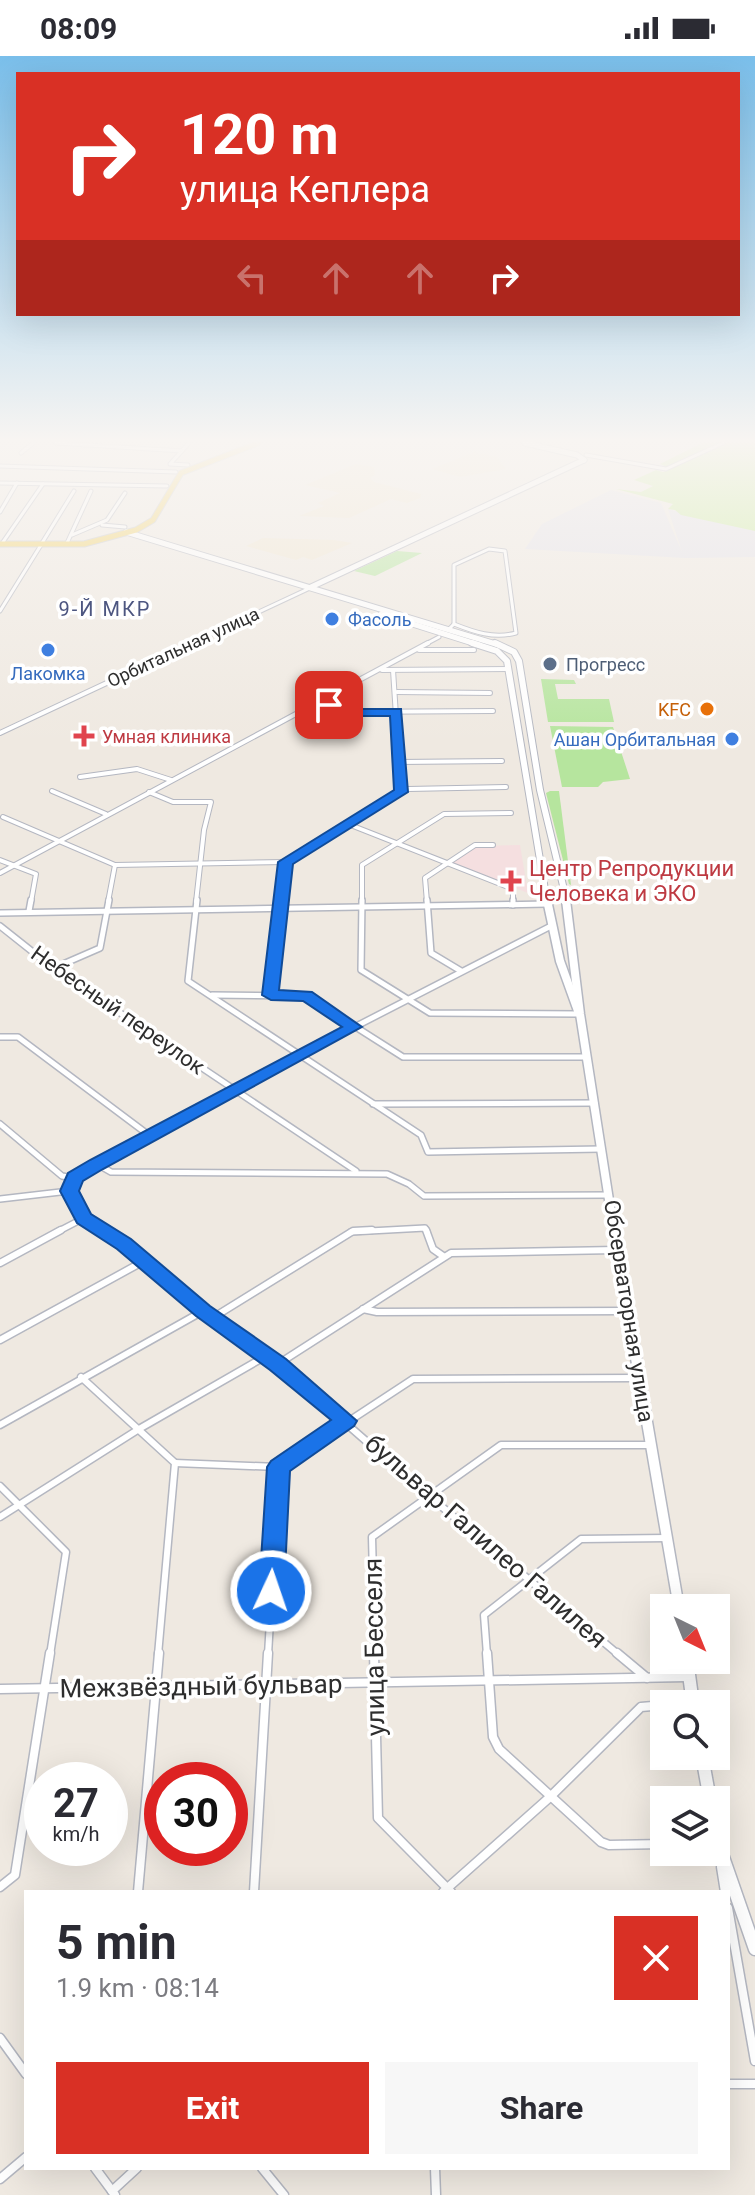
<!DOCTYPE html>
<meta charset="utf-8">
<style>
body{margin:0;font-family:Roboto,sans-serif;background:#f7f7f7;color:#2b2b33;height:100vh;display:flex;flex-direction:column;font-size:30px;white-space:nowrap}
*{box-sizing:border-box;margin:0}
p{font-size:26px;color:#7c7c81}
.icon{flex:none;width:44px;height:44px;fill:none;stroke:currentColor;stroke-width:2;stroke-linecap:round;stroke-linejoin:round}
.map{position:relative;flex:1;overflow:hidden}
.drawer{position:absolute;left:24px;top:1834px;width:706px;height:280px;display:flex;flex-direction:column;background:#fff;border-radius:0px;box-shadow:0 8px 32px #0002}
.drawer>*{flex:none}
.banner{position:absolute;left:16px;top:16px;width:724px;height:244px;border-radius:0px;box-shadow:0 8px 32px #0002;background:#d93025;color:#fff;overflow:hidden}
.needle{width:52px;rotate:137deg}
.buttons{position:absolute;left:650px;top:1538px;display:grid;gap:16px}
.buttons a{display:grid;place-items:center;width:80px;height:80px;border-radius:0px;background:#fff;box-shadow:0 8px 32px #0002;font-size:40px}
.speed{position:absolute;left:24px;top:1706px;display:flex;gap:16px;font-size:40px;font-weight:700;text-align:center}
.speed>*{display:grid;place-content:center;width:104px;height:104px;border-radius:50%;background:#fff;box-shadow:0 8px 32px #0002;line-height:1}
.speed small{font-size:20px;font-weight:400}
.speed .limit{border:12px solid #d22;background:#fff;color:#111}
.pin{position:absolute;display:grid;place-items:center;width:68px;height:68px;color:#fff;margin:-34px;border-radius:16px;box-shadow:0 4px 12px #0006}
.me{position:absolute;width:88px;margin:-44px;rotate:3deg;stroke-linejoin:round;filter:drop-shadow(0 0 6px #0008)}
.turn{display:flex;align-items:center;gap:28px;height:168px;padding:0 32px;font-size:36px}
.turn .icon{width:104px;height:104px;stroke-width:2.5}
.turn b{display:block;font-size:56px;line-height:68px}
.lanes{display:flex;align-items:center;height:76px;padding:0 32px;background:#0003;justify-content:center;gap:40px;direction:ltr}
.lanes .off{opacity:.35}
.round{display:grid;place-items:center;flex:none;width:84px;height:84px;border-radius:0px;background:#f7f7f7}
.headline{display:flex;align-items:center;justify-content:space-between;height:136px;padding:0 32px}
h1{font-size:48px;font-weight:700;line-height:60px}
.primary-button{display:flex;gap:16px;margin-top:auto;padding:16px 32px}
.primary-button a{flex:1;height:92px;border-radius:0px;background:#d93025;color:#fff;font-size:32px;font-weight:700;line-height:92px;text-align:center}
.primary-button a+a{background:#f7f7f7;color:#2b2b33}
.status{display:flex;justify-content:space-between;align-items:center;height:56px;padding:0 40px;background:#fff;direction:ltr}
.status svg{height:22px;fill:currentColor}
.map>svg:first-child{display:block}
.industrial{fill:#e3e1e8}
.education{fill:#f0e6d1}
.medical{fill:#f5dfe0}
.green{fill:#b6e59e}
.pitch{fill:#c9ec9a}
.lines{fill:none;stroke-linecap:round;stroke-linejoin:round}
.street-far4-casing{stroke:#b4b7c1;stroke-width:5}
.street-far3-casing{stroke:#b4b7c1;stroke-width:6}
.street-far2-casing{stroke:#b4b7c1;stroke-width:8}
.street-far1-casing{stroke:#b4b7c1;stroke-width:9}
.street-casing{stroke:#b4b7c1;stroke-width:11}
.secondary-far4-casing{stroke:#b4b7c1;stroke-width:7}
.secondary-far3-casing{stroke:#b4b7c1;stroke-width:8}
.secondary-far2-casing{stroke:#b4b7c1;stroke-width:11}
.secondary-far1-casing{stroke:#b4b7c1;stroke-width:13}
.secondary-casing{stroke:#b4b7c1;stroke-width:15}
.primary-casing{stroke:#c9c9c9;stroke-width:7}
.street-far4{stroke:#fff;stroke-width:3}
.street-far3{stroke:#fff;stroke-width:4}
.street-far2{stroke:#fff;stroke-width:5}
.street-far1{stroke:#fff;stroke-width:6}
.street{stroke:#fff;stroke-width:8}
.secondary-far4{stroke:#fff;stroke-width:5}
.secondary-far3{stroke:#fff;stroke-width:6}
.secondary-far2{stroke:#fff;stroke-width:8}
.secondary-far1{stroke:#fff;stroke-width:10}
.secondary{stroke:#fff;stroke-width:12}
.primary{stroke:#f2d163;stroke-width:5}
.route{fill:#1a73e8;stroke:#114b97;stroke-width:2}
.shop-dot{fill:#3f7fe0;stroke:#fff;stroke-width:3}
.service-dot{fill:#5c6f8a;stroke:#fff;stroke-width:3}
.food-dot{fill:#e8710a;stroke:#fff;stroke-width:3}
.health-dot{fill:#e0444e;stroke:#fff;stroke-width:3}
.labels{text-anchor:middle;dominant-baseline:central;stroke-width:7;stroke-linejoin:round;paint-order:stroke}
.far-shop-label{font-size:18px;fill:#366cbe;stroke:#fff;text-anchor:start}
.far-street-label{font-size:18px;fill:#2e2e2e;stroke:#fff}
.far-service-label{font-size:18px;fill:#4e5e75;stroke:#fff;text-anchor:start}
.far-food-label{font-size:18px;fill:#c56008;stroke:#fff;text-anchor:end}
.far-health-label{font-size:18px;fill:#be3a42;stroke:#fff;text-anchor:start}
.far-neighbourhood-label{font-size:20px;letter-spacing:2px;fill:#4d5680;stroke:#fff}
.health-label{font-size:22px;fill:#be3a42;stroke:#fff;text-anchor:start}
.street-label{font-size:22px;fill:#2e2e2e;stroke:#fff}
.near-street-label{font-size:26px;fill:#2e2e2e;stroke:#fff}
</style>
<div class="status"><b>08:09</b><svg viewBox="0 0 49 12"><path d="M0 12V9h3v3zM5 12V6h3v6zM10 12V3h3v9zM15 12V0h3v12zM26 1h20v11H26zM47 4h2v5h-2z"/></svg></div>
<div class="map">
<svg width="755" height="2139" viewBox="0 0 755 2139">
<rect width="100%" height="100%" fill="#efe9e1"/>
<polygon class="industrial" points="611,434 661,447 682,496 668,453 755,475 755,501 685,502 525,493 542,468"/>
<g class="education">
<polygon points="474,396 497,401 506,413 460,421 432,413"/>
<polygon points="356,408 374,411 375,419 370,422 374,426 421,438 420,442 407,447 391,443 349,462 299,460 324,450 318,447 340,437 305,429"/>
<polygon points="263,482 334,484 352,487 312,504 303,501 296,504 246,490"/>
</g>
<polygon class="medical" points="520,789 528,837 450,807 476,790"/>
<g class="green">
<polygon points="397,495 422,497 375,520 354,515"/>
<polygon points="541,623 574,624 576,628 555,628 558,643 609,643 614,666 548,666"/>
<polygon points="550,670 613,671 630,723 603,726 598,731 562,731"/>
<polygon points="550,735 559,735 571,829 569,828 546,737"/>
</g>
<polygon class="pitch" points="702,387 755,387 755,475 681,459 675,454 668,453 673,448 616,433 641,436 653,430 634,424 656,414 663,416 671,413 660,408"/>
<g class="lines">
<defs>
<g id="street-far4">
<polyline points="56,387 182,395"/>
<polyline points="21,397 33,387"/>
<polyline points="586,399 666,413 723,387"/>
<polyline points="188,409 170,408 189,387"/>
<polyline points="0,410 176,416"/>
<polyline points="0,427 167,430"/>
<polyline points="0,456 17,427"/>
<polyline points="102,469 125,471"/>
<polyline points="72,479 107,464 125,437"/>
<polyline points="3,486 43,428"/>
<polyline points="42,487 74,435"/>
<polyline points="67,487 91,435"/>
<path d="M 489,493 L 505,495 L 516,577 C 494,583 474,576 454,568 L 454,509 Z"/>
<polyline points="0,555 41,489"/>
<polyline points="449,573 454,568"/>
<polyline points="188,589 310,532"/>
<polyline points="424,589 439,581"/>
</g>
<g id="street-far3">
<polyline points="419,594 474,594"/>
<polyline points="382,614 509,613"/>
<polyline points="393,614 401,736"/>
<polyline points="397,636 490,637"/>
<polyline points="321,646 329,649 329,654 341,656 493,655"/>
<polyline points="0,677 192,587"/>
<polyline points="398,706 502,705"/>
<polyline points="80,721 137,713 171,724"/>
<polyline points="52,735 106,758"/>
<polyline points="149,736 173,746 211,746 204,774 196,846"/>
<polyline points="3,761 115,809 108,846"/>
<polyline points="348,768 513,833 513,846"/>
<polyline points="0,804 36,818 31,846"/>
<polyline points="115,809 286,806"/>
<polyline points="0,817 428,587"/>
<polyline points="281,846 286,806 408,733 506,731"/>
<polyline points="362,846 362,809 444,758 511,757"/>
<polyline points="427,846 425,822 475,789 493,789"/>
</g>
<g id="street-far2">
<polyline points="197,844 188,925 421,1079 428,1096 602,1093"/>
<polyline points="362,844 361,914 430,957 579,958"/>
<polyline points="427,844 431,897 461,915"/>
<polyline points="513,844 513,849"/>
<polyline points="29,855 31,844"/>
<polyline points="0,857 548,848"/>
<polyline points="0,870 53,912 356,1115"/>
<polyline points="54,912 100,892 109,844"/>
<polyline points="212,939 307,940 403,1001 587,1001"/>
<polyline points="271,939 282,844"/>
<polyline points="0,981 18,981 150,1080"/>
<polyline points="373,1048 595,1047"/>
<polyline points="0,1068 62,1120 74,1122"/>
<polyline points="97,1108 111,1116 387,1118 409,1128 424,1140 609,1139"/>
<polyline points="69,1135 84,1162 106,1176"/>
<polyline points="69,1135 74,1122 97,1108 234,1033 551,870"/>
<polyline points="0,1143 69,1135"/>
<polyline points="57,1176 84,1162"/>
<polyline points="351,1176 425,1172 427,1176"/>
</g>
<g id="street-far1">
<polyline points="103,1174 124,1188 203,1255 278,1308 429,1440 619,1599"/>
<polyline points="426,1174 433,1193 443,1200"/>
<polyline points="0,1207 61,1174"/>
<polyline points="363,1253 377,1256 627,1255"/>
<polyline points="214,1261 353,1175 372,1174"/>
<polyline points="0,1284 144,1205"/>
<polyline points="278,1308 451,1197 616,1194"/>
<polyline points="81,1321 175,1407 158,1599"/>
<polyline points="0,1369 203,1255"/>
<polyline points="175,1407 278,1411"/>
<polyline points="0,1430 66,1496 50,1599"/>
<polyline points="0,1461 139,1373 266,1300"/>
<polyline points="268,1599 279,1411 413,1323 639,1322"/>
<polyline points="375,1599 372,1481 501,1389 650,1389"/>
<polyline points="487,1599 484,1559 581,1483 667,1482"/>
</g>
<g id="street">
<polyline points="374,1597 378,1762 451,1836"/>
<polyline points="487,1597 493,1681 499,1693 601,1786 609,1789 664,1788"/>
<polyline points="617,1597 647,1622"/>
<polyline points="0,1633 687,1621"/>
<polyline points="670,1648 693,1645"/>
<polyline points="721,1811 725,1836"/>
<polyline points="0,1831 15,1819 50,1597"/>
<polyline points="138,1836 159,1597"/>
<polyline points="254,1836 268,1597"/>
<polyline points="443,1836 550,1741 641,1651 664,1649"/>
<polyline points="728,1852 755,2005"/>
<polyline points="0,1982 26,2018"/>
<polyline points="728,2028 755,2028"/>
<polyline points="95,2112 115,2139"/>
<polyline points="262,2112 284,2139"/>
<polyline points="435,2112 436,2139"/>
<polyline points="0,2123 26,2101"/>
<polyline points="112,2135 137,2112"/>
</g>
<g id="secondary-far4">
<polyline points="525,387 577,399 584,404"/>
<polyline points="126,476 499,589"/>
<polyline points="311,531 584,404"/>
<polyline points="381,558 479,589"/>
</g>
<g id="secondary-far3">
<polyline points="472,587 497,595 507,605 547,846"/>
<polyline points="495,587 514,596 519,605 540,734 567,846"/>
</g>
<g id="secondary-far2">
<polyline points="547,844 560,905 578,955"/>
<polyline points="566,844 580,958 614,1176"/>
</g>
<polyline id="secondary-far1" points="614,1174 679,1552"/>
<g id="secondary">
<polyline points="687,1604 693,1648"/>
<polyline points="702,1700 710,1744"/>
<polyline points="716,1781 755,1893"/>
</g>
<polyline id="primary" points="0,488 84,488 136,474 153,464 181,417 258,387"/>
</defs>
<use href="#street-far4" class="street-far4-casing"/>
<use href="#street-far3" class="street-far3-casing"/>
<use href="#street-far2" class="street-far2-casing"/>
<use href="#street-far1" class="street-far1-casing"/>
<use href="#street" class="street-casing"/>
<use href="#secondary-far4" class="secondary-far4-casing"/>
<use href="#secondary-far3" class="secondary-far3-casing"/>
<use href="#secondary-far2" class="secondary-far2-casing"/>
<use href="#secondary-far1" class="secondary-far1-casing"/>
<use href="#secondary" class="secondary-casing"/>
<use href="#primary" class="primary-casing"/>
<use href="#street-far4" class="street-far4"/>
<use href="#street-far3" class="street-far3"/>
<use href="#street-far2" class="street-far2"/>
<use href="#street-far1" class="street-far1"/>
<use href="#street" class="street"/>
<use href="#secondary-far4" class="secondary-far4"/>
<use href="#secondary-far3" class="secondary-far3"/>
<use href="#secondary-far2" class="secondary-far2"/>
<use href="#secondary-far1" class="secondary-far1"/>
<use href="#secondary" class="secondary"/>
<use href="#primary" class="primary"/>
</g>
<linearGradient id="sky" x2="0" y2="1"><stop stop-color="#7abfeb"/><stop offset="0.56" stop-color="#f8f5f2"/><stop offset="1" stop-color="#f8f5f2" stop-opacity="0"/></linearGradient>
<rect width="755" height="687" fill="url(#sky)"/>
<polygon class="route" points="329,645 339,653 401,653 408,736 293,808 279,934 312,936 362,971 103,1113 83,1125 79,1135 91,1158 131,1183 210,1250 286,1303 357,1365 354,1370 290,1415 284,1535 280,1542 271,1545 263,1542 259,1535 267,1411 271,1405 331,1364 270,1314 196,1260 117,1193 77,1167 60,1135 68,1117 90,1104 342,971 303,945 271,944 262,939 278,806 394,734 390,660 339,660 325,657 323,649"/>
<g class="shop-dot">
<circle cx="332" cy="563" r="8"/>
<circle cx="48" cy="594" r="8"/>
<circle cx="732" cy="683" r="8"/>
</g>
<circle class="service-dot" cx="550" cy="608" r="8"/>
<circle class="food-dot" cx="707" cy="653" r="8"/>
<g class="health-dot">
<path d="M80 668h8v8h8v8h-8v8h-8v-8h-8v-8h8z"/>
<path d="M507 813h8v8h8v8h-8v8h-8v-8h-8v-8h8z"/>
</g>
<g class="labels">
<g class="far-shop-label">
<text x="348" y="563">Фасоль</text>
<text x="48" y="617" text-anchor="middle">Лакомка</text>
<text x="716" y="683" text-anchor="end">Ашан Орбитальная</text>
</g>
<g class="far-street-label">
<text transform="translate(183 591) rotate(-25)">Орбитальная улица</text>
</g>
<g class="far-service-label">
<text x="566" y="608">Прогресс</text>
</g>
<g class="far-food-label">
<text x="691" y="653">KFC</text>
</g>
<g class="far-health-label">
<text x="102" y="680">Умная клиника</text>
</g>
<g class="far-neighbourhood-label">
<text x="105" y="553">9-Й МКР</text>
</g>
<g class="health-label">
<text x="529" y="812">Центр Репродукции<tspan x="529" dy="25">Человека и ЭКО</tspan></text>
</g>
<g class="street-label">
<text transform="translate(118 954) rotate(35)">Небесный переулок</text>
<text transform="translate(629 1255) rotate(81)">Обсерваторная улица</text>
</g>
<g class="near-street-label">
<text transform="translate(486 1485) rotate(41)">бульвар Галилео Галилея</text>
<text transform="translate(374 1591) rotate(-91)">улица Бесселя</text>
<text transform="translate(201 1630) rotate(-1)">Межзвёздный бульвар</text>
</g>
</g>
</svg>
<div class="buttons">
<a><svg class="needle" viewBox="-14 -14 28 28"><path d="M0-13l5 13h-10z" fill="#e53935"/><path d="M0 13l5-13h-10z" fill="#7c7c81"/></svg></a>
<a><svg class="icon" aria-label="search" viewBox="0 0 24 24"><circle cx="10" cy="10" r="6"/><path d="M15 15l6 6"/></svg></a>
<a><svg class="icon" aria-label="layers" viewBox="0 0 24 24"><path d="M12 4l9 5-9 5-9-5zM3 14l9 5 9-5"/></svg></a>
</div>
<div class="speed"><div>27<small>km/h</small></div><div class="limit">30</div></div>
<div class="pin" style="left:329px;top:649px;background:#d93025"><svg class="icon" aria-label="arrive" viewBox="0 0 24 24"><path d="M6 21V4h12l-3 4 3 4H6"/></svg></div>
<svg class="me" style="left:271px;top:1535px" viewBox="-20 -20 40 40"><circle r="17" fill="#1a73e8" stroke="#fff" stroke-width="3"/><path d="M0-11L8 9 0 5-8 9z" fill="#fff"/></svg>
<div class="banner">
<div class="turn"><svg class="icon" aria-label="right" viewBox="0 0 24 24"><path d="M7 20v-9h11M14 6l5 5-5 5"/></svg><div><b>120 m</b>улица Кеплера</div></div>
<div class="lanes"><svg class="icon off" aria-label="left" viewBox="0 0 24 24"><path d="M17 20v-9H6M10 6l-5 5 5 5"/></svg><svg class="icon off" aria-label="ahead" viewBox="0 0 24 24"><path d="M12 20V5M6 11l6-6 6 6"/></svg><svg class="icon off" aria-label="ahead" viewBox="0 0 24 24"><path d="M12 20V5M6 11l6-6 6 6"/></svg><svg class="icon" aria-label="right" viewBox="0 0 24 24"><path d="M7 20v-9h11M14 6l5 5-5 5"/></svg></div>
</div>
<section class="drawer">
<div class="headline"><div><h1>5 min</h1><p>1.9 km · 08:14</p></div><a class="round" style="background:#d93025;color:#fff"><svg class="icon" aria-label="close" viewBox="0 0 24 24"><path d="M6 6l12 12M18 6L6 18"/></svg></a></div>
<div class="primary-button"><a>Exit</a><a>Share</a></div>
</section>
</div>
